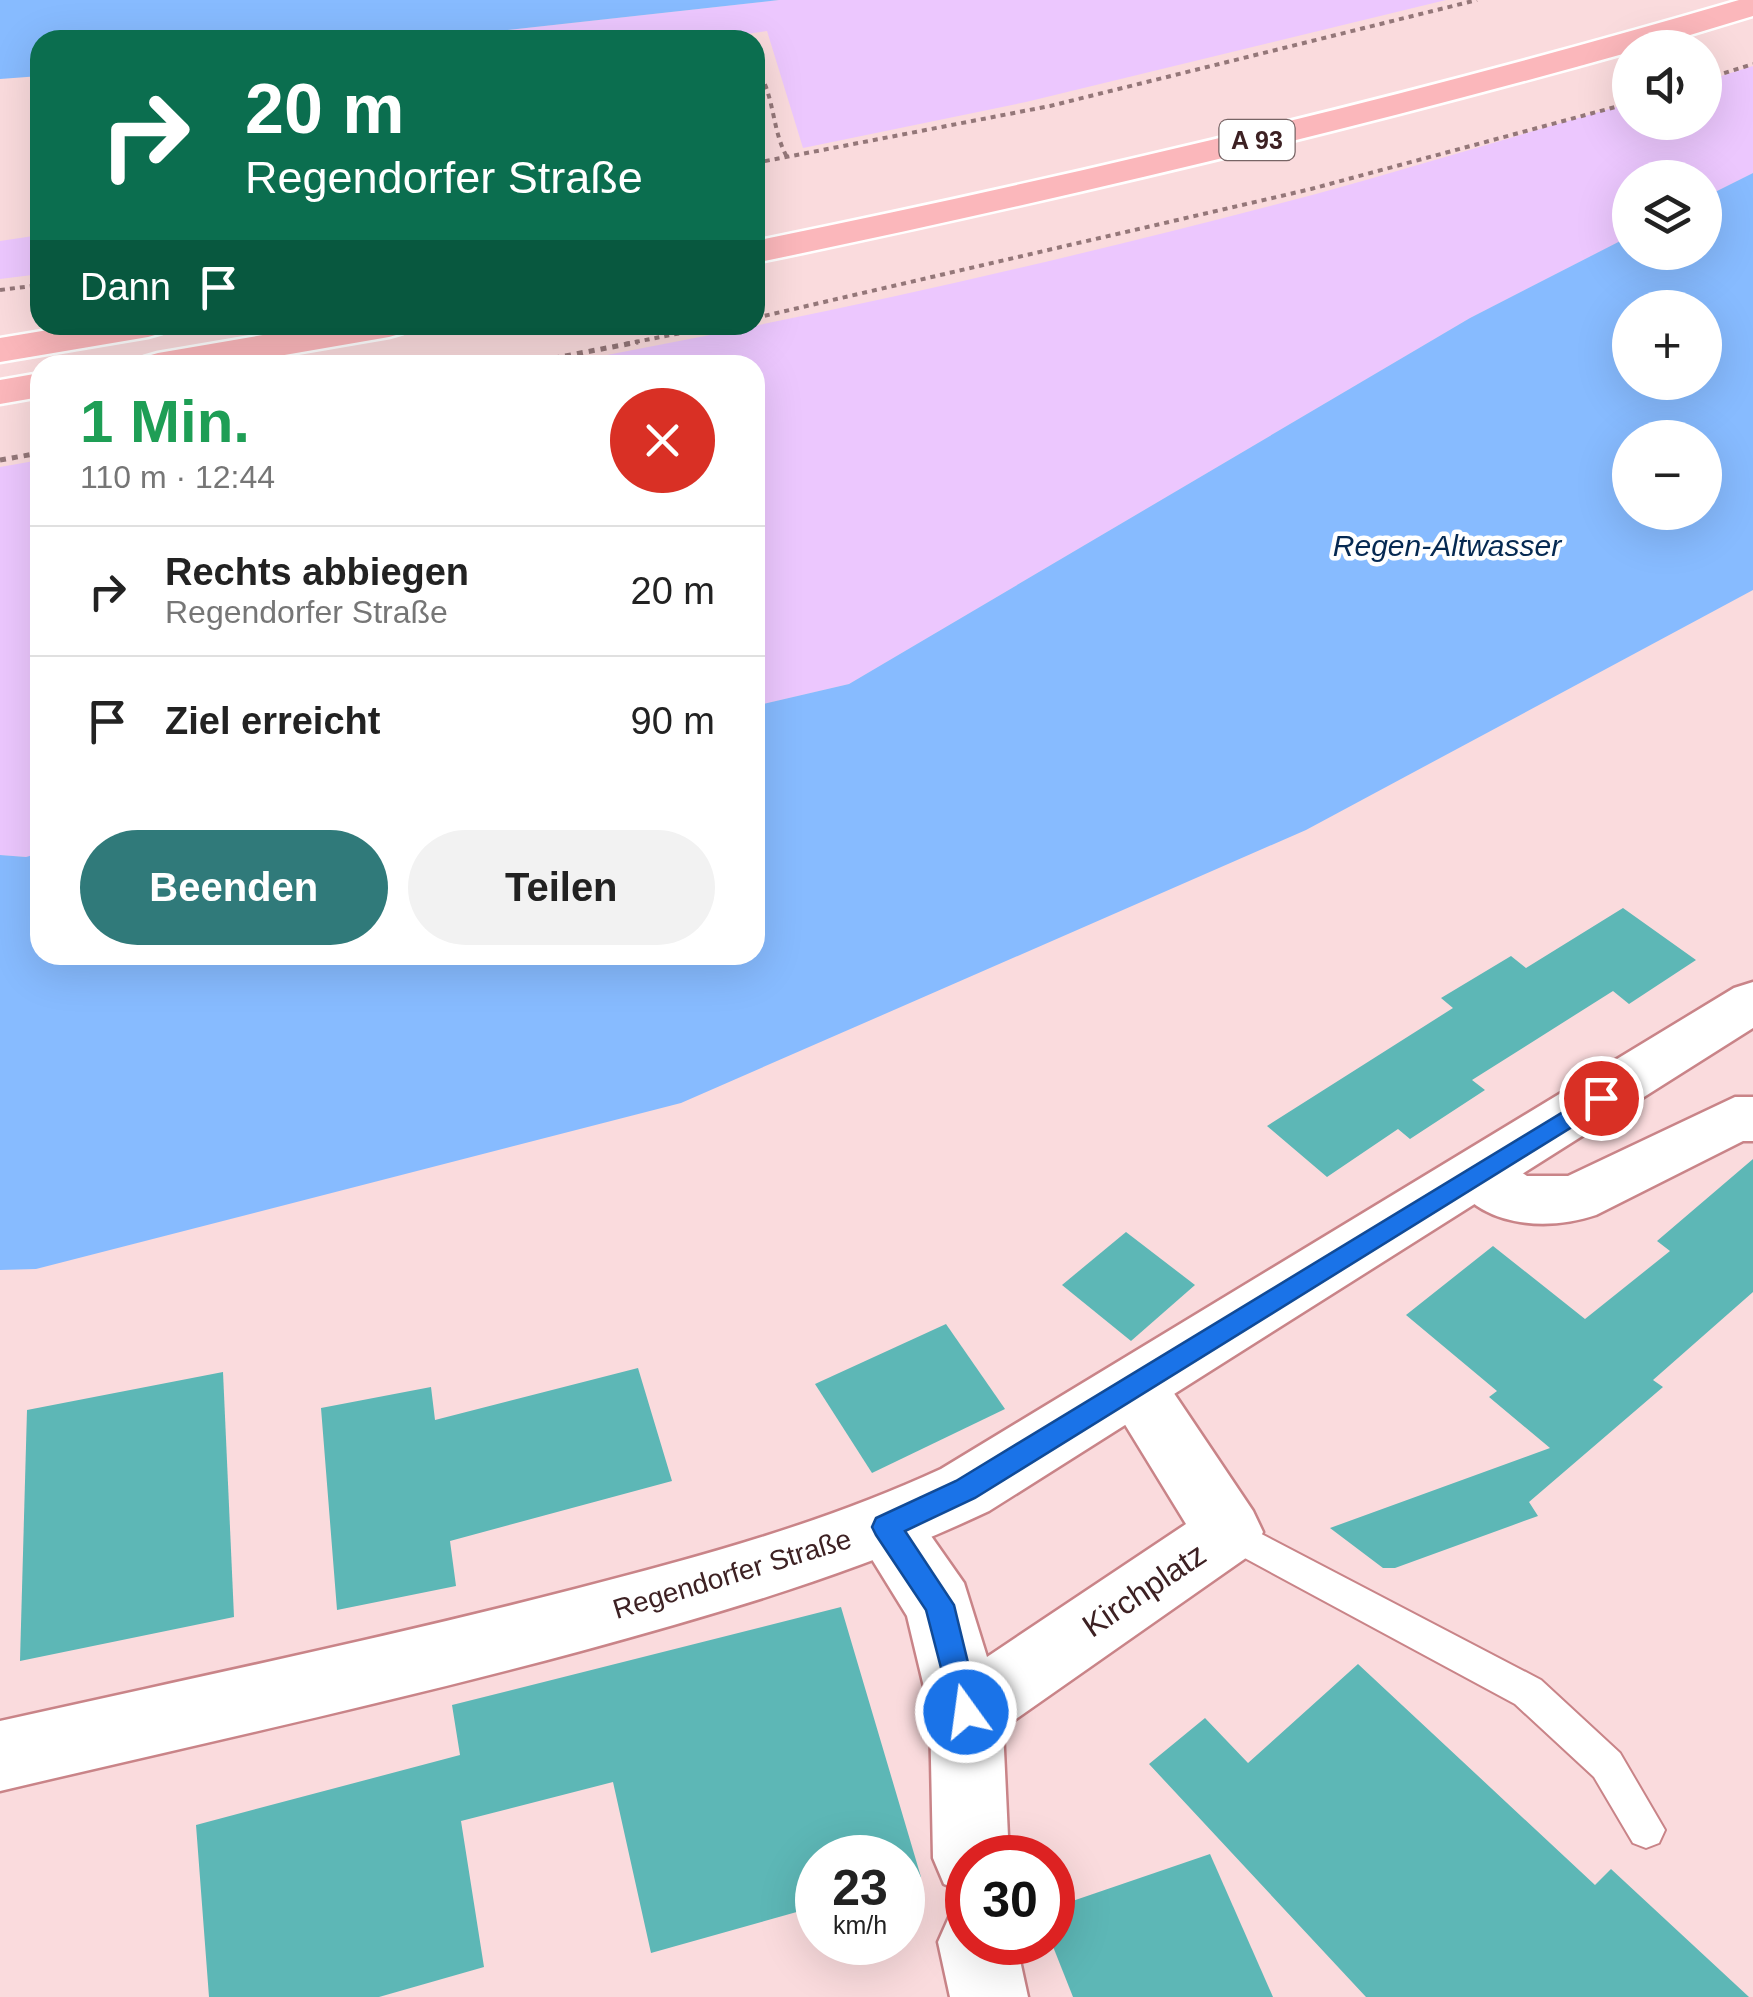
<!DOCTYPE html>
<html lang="de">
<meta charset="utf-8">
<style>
body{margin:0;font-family:Arial,sans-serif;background:#f2f2f2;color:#222;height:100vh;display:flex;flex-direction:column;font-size:38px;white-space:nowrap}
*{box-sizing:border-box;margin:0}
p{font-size:32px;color:#767676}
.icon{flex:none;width:55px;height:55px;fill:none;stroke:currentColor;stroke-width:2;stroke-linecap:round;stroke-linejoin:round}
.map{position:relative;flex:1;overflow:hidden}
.drawer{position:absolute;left:30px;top:355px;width:735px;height:610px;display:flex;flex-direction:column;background:#fff;border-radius:30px;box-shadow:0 10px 40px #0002}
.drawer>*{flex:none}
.top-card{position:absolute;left:30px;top:30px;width:735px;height:305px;border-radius:30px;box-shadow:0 10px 40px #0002;background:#0b6e4f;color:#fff;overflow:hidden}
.buttons{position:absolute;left:1612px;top:30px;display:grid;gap:20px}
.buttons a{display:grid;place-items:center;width:110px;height:110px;border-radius:50%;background:#fff;box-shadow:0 10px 40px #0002;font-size:50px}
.speed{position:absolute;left:795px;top:1835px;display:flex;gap:20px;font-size:50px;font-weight:700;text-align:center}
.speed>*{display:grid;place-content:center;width:130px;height:130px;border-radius:50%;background:#fff;box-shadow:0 10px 40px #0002;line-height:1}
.speed small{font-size:25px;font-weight:400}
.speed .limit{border:15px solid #d22;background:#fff;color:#111}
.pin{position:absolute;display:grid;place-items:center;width:85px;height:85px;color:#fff;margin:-42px;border:5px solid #fff;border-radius:50%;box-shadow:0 2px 10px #0007}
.me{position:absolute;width:110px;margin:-55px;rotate:346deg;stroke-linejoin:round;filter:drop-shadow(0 0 8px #0008)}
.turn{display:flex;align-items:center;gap:35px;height:210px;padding:0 50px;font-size:45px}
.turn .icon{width:130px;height:130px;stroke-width:2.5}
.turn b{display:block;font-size:70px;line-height:85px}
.then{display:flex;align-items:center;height:95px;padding:0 50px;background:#0003;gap:20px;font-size:38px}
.round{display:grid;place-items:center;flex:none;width:105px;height:105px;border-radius:52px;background:#f2f2f2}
.head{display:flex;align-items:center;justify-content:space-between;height:170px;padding:0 50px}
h1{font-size:60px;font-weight:600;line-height:75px;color:#1e9e55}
.cta{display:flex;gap:20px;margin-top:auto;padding:20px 50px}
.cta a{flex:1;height:115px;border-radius:60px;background:#307a7a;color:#fff;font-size:40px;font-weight:600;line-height:115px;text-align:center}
.cta a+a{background:#f2f2f2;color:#222}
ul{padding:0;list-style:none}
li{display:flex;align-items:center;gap:30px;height:130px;padding:0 50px;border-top:2px solid #e0e0e0}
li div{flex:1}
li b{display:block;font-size:38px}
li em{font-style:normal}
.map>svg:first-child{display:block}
.green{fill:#ecc7fe}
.water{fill:#87bbff;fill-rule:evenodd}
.building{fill:#5db7b6}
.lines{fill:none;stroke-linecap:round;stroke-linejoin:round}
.lane-casing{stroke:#c98488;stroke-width:4}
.street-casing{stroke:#c98488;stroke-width:5}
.secondary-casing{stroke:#c98488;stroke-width:5}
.highway-casing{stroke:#fff;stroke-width:5}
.path-far1{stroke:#947779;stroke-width:4;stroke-dasharray:5 5;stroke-linecap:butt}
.path{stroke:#947779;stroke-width:5;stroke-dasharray:6 6;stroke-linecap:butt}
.lane{fill:#fff;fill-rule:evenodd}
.street{fill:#fff;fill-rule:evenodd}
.secondary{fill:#fff;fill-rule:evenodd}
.highway{fill:#fbb7bb;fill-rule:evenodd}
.route{fill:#1a73e8;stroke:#114b97;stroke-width:2.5}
.labels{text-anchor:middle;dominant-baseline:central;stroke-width:9;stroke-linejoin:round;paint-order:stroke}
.shield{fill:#fff;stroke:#776465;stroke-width:2.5}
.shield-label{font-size:25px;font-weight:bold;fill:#3d2123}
.street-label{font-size:28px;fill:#3d2123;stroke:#fff}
.water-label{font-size:30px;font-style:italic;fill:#052952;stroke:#fff}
.near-street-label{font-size:32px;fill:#3d2123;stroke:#fff}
</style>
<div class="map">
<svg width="1753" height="1997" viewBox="0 0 1753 1997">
<rect width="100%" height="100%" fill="#fadbdd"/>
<g class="green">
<polygon points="779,0 1446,0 1026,102 803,148 767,31 704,40 417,40"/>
<path d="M 1753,66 L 1753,173 L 1705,197 L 1705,178 L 1630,178 L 1630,236 L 1470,318 L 849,684 L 755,706 L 755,365 L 553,365 C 809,318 1064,261 1316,194 C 1421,165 1525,133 1630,103 L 1630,122 L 1705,122 L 1705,81 Z"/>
<polygon points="40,235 40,274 0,279 0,241"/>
<polygon points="40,460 40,853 26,857 0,855 0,467"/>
</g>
<g class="water">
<polygon points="0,0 779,0 417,40 40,40 40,76 0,79"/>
<path d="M 1753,173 L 1753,590 L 1306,830 L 681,1103 L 36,1269 L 0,1270 L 0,855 L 26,857 L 40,853 L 40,955 L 755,955 L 755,706 L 849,684 L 1470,318 L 1630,236 L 1630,252 L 1705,252 L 1705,197 ZM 1630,308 L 1705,308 L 1705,382 L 1630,382 ZM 1630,438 L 1705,438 L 1705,512 L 1630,512 Z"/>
</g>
<g class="building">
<polygon points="1623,908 1696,960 1629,1004 1613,991 1472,1080 1485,1090 1410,1139 1398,1129 1327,1177 1267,1126 1453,1008 1441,998 1511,956 1526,968"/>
<polygon points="1753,1159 1753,1292 1653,1380 1663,1387 1529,1502 1538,1516 1395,1568 1383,1568 1330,1528 1550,1448 1489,1397 1497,1391 1406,1315 1493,1246 1585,1319 1670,1251 1657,1241"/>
<polygon points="1126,1232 1195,1285 1131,1341 1062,1285"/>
<polygon points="946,1324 1005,1409 872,1473 815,1384"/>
<polygon points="638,1368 672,1481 450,1541 456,1586 337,1610 321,1408 431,1387 435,1420"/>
<polygon points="223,1372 234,1617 20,1661 27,1410"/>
<polygon points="841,1607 921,1877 902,1882 902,1858 818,1858 818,1906 651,1953 613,1782 461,1821 484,1967 379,1997 209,1997 196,1825 460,1755 452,1705"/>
<polygon points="1358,1664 1595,1885 1611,1869 1749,1997 1366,1997 1149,1764 1205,1718 1248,1763"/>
<polygon points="1210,1854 1273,1997 1073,1997 1052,1944 1052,1908"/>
</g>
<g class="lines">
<defs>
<polygon id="lane" points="1229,1517 1541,1680 1620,1753 1665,1830 1659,1843 1646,1848 1633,1843 1594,1777 1515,1704 1217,1543 1212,1532 1217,1521"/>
<g id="street">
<path d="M 1735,1097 L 1753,1097 L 1753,1141 L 1743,1141 L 1596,1215 C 1545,1232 1477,1227 1449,1175 L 1458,1159 L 1479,1152 L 1500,1159 L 1527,1176 L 1568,1176 Z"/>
<polygon points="1134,1360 1157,1368 1253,1511 1263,1532 1253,1553 1003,1728 1009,1858 968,1858 968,1894 944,1884 933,1858 930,1712 907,1616 852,1527 862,1506 886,1497 910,1506 964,1583 987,1657 1186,1524 1102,1387 1111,1368"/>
<polygon points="968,1907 968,1942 1016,1942 1028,1997 950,1997 938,1942 950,1915"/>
</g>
<path id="secondary" d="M 1753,982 L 1753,1028 L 989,1511 C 858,1573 720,1613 581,1651 C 389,1703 194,1745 0,1791 L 0,1721 C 192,1678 385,1638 575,1589 C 700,1557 824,1523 941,1469 L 1734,988 Z"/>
<g id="highway">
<path d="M 1739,0 L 1753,0 L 1753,16 L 1647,48 L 1630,48 L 1630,52 C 1341,133 1049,202 755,263 L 755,241 C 1086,173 1415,95 1739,0 Z"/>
<polygon points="78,325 168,325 162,333 148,337 0,362 0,338"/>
<polygon points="321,325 409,325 403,333 389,337 227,365 138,365 144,357 158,353"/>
<polygon points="40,373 40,397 0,404 0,380"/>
</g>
</defs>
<use href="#lane" class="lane-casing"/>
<use href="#street" class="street-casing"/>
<use href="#secondary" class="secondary-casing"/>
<use href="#highway" class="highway-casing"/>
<g class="path-far1">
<path d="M 755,67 C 775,92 771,129 787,157"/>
<polyline points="1705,79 1753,64"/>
<polyline points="755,163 1050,106 1477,0"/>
<polyline points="0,290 40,285"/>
<polyline points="755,318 1311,189 1630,103"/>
<polyline points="625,344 722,325"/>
</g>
<g class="path">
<polyline points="518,365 638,342"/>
<polyline points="0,460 40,453"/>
</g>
<use href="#lane" class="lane"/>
<use href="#street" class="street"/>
<use href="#secondary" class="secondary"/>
<use href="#highway" class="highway"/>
</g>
<polygon class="route" points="1601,1089 1609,1092 1613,1098 1609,1104 975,1498 905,1531 954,1605 980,1712 976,1722 966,1726 955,1722 926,1610 876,1535 872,1527 876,1518 956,1481"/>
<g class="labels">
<rect class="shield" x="1219.5" y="120" width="75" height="40" rx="8"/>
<g class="shield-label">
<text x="1257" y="140">A 93</text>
</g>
<g class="street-label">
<text transform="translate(732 1574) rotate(-17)">Regendorfer Straße</text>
</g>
<g class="water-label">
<text x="1447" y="545">Regen-Altwasser</text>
</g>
<g class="near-street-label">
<text transform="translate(1144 1590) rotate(-34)">Kirchplatz</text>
</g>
</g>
</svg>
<div class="buttons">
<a><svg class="icon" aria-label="sound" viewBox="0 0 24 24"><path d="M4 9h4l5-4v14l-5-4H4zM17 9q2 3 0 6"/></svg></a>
<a><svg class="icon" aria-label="layers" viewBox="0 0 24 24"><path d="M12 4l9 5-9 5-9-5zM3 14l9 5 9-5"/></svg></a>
<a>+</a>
<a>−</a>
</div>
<div class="speed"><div>23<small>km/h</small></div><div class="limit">30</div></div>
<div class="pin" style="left:1601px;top:1098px;background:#d93025"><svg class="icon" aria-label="arrive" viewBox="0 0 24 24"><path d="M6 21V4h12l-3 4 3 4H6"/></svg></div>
<svg class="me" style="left:966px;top:1712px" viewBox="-20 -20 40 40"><circle r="17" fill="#1a73e8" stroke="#fff" stroke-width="3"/><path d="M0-11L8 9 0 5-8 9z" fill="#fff"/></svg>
<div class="top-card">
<div class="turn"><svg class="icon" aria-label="right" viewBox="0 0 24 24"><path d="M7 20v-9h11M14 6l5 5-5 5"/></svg><div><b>20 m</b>Regendorfer Straße</div></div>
<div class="then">Dann<svg class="icon" aria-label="arrive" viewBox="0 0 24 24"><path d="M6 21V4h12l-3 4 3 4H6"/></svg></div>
</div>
<section class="drawer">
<div class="head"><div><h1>1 Min.</h1><p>110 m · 12:44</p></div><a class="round" style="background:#d93025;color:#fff"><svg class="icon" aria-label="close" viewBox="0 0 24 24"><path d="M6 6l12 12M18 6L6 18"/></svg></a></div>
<ul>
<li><svg class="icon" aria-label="right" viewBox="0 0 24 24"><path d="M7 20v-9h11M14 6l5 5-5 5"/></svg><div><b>Rechts abbiegen</b><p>Regendorfer Straße</p></div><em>20 m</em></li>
<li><svg class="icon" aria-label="arrive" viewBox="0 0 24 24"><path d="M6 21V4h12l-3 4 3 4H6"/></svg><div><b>Ziel erreicht</b></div><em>90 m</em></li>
</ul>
<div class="cta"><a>Beenden</a><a>Teilen</a></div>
</section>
</div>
